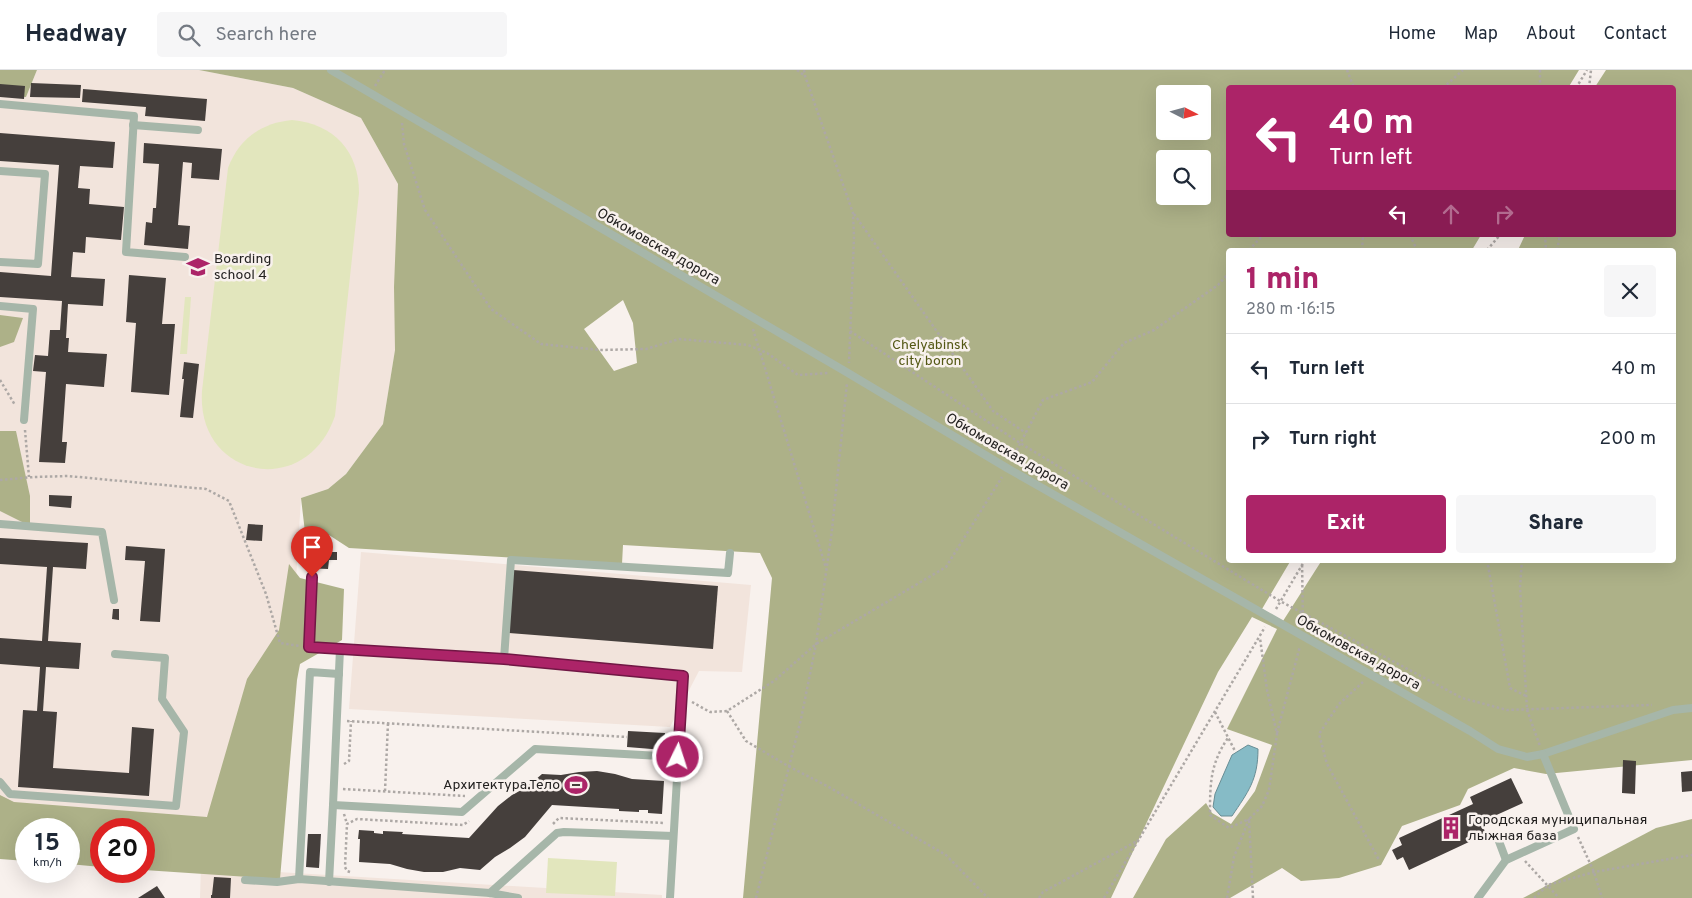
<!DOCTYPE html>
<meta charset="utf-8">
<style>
body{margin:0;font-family:Overpass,sans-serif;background:#f6f6f7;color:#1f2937;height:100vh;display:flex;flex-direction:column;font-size:19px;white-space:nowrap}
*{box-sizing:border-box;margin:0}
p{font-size:16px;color:#747a83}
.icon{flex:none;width:28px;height:28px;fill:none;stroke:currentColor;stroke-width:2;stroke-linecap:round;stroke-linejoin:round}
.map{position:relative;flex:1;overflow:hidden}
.side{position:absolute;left:1226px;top:178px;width:450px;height:315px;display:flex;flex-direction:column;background:#fff;border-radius:5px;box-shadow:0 5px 20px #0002}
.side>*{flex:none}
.banner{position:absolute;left:1226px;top:15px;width:450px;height:152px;border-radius:5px;box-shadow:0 5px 20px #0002;background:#ac2468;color:#fff;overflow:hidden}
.needle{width:32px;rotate:96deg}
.fabs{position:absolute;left:1156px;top:15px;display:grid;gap:10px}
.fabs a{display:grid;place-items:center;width:55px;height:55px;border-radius:5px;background:#fff;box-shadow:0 5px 20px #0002;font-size:25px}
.speed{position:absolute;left:15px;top:748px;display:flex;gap:10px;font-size:25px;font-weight:700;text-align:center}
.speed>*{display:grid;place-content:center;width:65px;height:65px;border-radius:50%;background:#fff;box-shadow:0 5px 20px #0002;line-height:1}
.speed small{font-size:12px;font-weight:400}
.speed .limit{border:8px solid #d22;background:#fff;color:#111}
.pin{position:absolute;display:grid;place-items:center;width:42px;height:42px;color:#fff;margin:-51px -21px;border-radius:50% 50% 50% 0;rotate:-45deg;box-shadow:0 0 5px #0007}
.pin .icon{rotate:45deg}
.me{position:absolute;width:55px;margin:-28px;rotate:4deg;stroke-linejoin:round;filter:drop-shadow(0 0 4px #0008)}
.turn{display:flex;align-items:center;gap:18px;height:105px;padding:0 20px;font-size:22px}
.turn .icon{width:65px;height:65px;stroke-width:2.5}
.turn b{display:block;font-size:35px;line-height:42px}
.lanes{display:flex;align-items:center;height:48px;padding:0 20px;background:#0003;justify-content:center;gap:25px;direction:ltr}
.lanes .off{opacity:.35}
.round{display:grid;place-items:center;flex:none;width:52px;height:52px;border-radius:5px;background:#f6f6f7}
.overview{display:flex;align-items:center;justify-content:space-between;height:85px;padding:0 20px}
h1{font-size:30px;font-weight:800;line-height:38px;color:#ac2468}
.action{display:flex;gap:10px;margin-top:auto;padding:10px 20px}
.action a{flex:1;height:58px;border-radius:5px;background:#ac2468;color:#fff;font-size:20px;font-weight:800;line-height:58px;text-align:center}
.action a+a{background:#f6f6f7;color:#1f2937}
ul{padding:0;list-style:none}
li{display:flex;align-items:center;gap:15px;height:70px;padding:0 20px;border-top:1px solid #e0e1e3}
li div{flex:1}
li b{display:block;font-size:19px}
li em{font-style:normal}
header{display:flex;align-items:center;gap:30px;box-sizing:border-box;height:70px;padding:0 25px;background:#fff;border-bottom:1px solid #e0e1e3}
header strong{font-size:24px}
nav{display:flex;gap:28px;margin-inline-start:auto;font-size:18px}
.search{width:350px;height:45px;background:#f6f6f7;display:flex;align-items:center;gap:12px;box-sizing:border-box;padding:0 18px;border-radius:5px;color:#747a83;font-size:19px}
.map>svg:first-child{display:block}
.built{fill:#f2e4dc}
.green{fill:#e2e6bd}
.forest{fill:#adb188;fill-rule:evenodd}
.water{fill:#86bbc6;stroke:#688d94}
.building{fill:#453f3c}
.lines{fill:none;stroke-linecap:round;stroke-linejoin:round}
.path{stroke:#ada8a5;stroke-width:2.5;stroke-dasharray:2.5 2.5;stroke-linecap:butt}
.lane{stroke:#a6b6a9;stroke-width:8}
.route-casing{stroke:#701744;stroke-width:12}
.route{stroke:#ac2468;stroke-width:9}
.labels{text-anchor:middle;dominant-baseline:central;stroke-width:5;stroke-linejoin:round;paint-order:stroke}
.street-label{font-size:14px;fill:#232120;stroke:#f8f1ed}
.poi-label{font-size:14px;fill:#232120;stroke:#f8f1ed;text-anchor:start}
.park-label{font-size:14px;fill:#535713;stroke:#f8f1ed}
</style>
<header>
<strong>Headway</strong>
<div class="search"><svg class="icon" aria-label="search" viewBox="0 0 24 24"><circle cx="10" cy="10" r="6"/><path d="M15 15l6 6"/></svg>Search here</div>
<nav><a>Home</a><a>Map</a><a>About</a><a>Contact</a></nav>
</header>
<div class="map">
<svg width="1692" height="828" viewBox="0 0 1692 828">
<rect width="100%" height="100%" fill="#f8f1ed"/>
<g class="built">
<polygon points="37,0 199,0 293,18 361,48 398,114 395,280 383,354 346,404 328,419 301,428 278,802 662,825 662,828 200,828 201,796 144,759 26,759 0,781 0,26 26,27"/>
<polygon points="361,482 751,515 742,602 699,601 670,657 349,639"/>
</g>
<g class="green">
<path d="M 292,50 C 334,54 359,81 359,123 L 335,346 C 306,430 196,409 202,321 L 228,98 C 239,69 261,53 292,50 Z"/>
<polygon points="185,227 191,227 187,284 180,284"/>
<polygon points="548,788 617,792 615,826 546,823"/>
</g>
<g class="forest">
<polygon points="0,0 37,0 26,27 0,26"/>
<path d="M 199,0 L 1579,0 L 1568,18 L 1229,18 L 1229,165 L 1481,165 L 1472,180 L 1229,180 L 1229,490 L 1291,490 L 1262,539 L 1283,551 L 1322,490 L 1674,490 L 1674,180 L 1518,180 L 1525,165 L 1674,165 L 1674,18 L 1595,17 L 1606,0 L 1692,0 L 1692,690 L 1546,704 L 1514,698 L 1468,719 L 1460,735 L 1402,756 L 1381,795 L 1339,808 L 1301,811 L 1282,798 L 1230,828 L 1133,828 L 1166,769 L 1206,733 L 1212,743 L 1231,754 L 1255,721 L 1272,675 L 1227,659 L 1277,559 L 1252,547 L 1218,602 L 1111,828 L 743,828 L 772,508 L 760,483 L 623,475 L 622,494 L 349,478 L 329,465 L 305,462 L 301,428 L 328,419 L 346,404 L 383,354 L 395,280 L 394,217 L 398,114 L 361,48 L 293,18 ZM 1165,24 L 1202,24 L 1202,61 L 1165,61 ZM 1165,89 L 1202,89 L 1202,126 L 1165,126 ZM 623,230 L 633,253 L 637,293 L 614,301 L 584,259 Z"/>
<polygon points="0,245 23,248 14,272 0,277"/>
<polygon points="0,361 16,361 30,426 30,456 0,441"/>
<polygon points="289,494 300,508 344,519 342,570 300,594 297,610 280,809 144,800 144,759 101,759 101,797 69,794 69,759 26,759 26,791 0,789 0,725 14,732 207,747 247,609 279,560"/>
<polygon points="1692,749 1692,828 1523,828 1656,758"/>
</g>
<path class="water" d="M 1248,675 L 1258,679 C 1258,710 1248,722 1232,746 L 1221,746 L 1213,737 L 1215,724 L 1232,685 Z"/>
<g class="building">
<polygon points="31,13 81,15 80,28 30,27"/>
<polygon points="0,14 25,16 24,29 0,27"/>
<polygon points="83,19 207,29 205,51 145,46 146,37 82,32"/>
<polygon points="0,63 115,72 113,98 80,96 78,118 90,119 89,134 124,137 121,170 86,167 85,183 73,182 71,207 105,209 103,236 68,234 66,268 69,268 68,282 107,284 104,317 66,314 62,372 67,372 65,393 39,392 46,302 33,301 35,285 48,286 50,260 60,260 62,231 0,227 0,202 51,206 59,95 0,91"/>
<polygon points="144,73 222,79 219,110 191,108 192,93 183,92 178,155 190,156 188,179 144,175 146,152 152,153 153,138 156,138 159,94 143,93"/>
<polygon points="129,205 166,208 162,254 175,254 169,325 131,322 136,253 126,252"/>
<polygon points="184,292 199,294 193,348 180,347 184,309 182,309"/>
<polygon points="49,425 72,426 71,438 49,436"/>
<polygon points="248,454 263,455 262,471 246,470"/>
<polygon points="302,467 330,469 329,482 337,482 337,490 329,490 328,499 304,498 305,482 301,482"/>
<polygon points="0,468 88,473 86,499 53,497 48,571 81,573 79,599 46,597 43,641 57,642 53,698 129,703 132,657 154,659 149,726 18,717 23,640 37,641 40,597 0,594 0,568 42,571 47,497 0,494"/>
<polygon points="126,476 165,479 160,552 140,551 145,491 125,490"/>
<polygon points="513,500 718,516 713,579 509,563"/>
<polygon points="113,539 119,539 119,550 112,549"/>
<polygon points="628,661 665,663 664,680 627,677"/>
<polygon points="1623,690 1636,691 1635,724 1622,723"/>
<polygon points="597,701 615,704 632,709 664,711 662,744 648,743 648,740 639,740 639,742 619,741 619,739 552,735 525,767 510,778 495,787 480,800 460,798 443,802 424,802 407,799 390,794 359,792 360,769 358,769 359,760 374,761 374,763 383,764 383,761 403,762 402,764 469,768 498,736 512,725 527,717 542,704 561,705 579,702"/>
<polygon points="1692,701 1692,721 1682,722 1681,702"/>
<polygon points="1511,708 1523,733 1481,752 1486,764 1409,800 1403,787 1397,790 1392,780 1402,775 1399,768 1473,734 1470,727"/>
<polygon points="308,764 321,764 319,798 306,797"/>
<polygon points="214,807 231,808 230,828 211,828 211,825 212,825"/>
<polygon points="157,816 165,828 138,828"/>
</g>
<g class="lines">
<g class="path">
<polyline points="797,0 805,6"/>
<polyline points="804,0 805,6 853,143 854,167 849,293"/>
<polyline points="1347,0 1354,18"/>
<polyline points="1540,0 1540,18"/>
<polyline points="375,16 385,0"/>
<polyline points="1443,18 1463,0"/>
<polyline points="1576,18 1587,0"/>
<polyline points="1589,18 1591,0"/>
<polyline points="402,53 404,74 425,140 491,239 541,274 600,280 646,279 679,269 748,275 767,283 798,305 829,303"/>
<polyline points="854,144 993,341 1026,363"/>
<polyline points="1410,165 1417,180"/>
<polyline points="1545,165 1546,180"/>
<polyline points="1249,180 1263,165"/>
<polyline points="1362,180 1363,165"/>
<polyline points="1487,180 1500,165"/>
<polyline points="1557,180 1560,165"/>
<polyline points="753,259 826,498"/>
<polyline points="850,261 1020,373 1280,531 1462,628 1507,640 1652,635"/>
<polyline points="0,310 15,335"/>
<polyline points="25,360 29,407"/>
<polyline points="1012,389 1043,330 1092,312 1124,273 1154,260 1218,215 1229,203"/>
<polyline points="0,410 34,407 68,406 206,419 229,431 266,524 280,573 300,576"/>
<polyline points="1302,490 1303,556"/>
<polyline points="1487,490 1510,618 1526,626"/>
<polyline points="1522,490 1520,517 1527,640 1540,676"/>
<polyline points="1276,539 1305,490"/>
<polyline points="1363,612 1339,634 1319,664 1327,694 1379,790"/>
<polyline points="692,632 710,642 727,641 774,611 816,574 946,497 1002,407"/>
<polyline points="727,641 746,671 788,696 827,716 946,785 988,828"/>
<polyline points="1215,642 1235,681"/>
<polyline points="347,651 627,667"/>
<polyline points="1277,663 1300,576"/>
<polyline points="344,694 349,691 351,651"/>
<polyline points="343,719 465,726"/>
<polyline points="385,721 388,653"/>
<polyline points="344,744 347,754"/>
<polyline points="553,754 559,748 665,753"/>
<polyline points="1578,767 1594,802 1602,828"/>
<polyline points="1525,791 1559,828"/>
<polyline points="350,802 347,801 345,797 347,754 357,749 463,755 469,751"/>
<polyline points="756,828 801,649 816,574 832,460 847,313"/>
<polyline points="1039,828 1043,822 1139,770"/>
<polyline points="1104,828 1265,557"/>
<path d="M 1227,828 L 1234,787 L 1249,749 L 1229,758 L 1210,745 C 1210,714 1210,694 1228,668"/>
<polyline points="1253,828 1249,749 1262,736 1269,720 1277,664 1267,620 1260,568"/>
<polyline points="1534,828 1548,815 1594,802 1692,785"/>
</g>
<g class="lane">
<polyline points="331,0 848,303 1007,398 1470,661 1498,679 1527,687 1543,684 1673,640 1692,638"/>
<polyline points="0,34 134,46 126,182 185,187"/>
<polyline points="133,55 198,60"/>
<polyline points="0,101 45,104 38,194 0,192"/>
<polyline points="0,236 33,239 24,350"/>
<polyline points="0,454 102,462 114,530"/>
<polyline points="312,507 309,577 504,589 683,606 670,828"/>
<polyline points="340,579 333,735 462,742 535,679 678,687"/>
<polyline points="504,589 511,490 728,503 730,483"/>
<polyline points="0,712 10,724 176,736 184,662 162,629 165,588 115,584"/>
<polyline points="1497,766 1506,790"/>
<polyline points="299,809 310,602 339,604"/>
<polyline points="245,810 277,812 299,809 490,823 518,828"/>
<polyline points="329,812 333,735"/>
<polyline points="490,823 557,763 564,762 673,766"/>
<polyline points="1478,828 1506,790 1574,759 1543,684"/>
</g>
</g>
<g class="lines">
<defs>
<polyline id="route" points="312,507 309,577 504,589 683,606 678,687"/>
</defs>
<use href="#route" class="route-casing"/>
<use href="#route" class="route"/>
</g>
<defs>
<symbol id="school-bare" viewBox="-9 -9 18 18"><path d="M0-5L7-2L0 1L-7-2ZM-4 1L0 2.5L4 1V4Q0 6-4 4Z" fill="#ac2468" stroke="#f8f1ed" stroke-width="2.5" paint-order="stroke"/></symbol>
<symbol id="stadium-bare" viewBox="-9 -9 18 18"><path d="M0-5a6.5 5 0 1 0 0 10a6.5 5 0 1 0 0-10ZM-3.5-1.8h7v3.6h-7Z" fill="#ac2468" stroke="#f8f1ed" stroke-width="2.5" paint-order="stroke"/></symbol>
<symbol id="building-bare" viewBox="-9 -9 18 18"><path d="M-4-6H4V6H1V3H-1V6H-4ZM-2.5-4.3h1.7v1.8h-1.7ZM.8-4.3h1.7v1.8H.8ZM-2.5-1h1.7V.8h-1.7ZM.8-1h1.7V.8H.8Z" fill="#ac2468" stroke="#f8f1ed" stroke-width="2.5" paint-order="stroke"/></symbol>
</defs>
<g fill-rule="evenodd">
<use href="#school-bare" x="182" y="181" width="32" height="32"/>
<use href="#stadium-bare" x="560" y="699" width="32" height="32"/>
<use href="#building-bare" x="1435" y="742" width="32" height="32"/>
</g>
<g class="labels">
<g class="street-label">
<text transform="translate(658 177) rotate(30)">Обкомовская дорога</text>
<text transform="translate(1007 382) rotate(30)">Обкомовская дорога</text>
<text transform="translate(1358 583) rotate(29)">Обкомовская дорога</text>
</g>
<g class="poi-label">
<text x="214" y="189">Boarding<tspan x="214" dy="16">school 4</tspan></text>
<text x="560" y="715" text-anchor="end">Архитектура.Тело</text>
<text x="1468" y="750">Городская муниципальная<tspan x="1468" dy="16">лыжная база</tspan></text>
</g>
<g class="park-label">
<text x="930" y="275">Chelyabinsk<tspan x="930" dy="16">city boron</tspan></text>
</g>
</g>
</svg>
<div class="fabs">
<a><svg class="needle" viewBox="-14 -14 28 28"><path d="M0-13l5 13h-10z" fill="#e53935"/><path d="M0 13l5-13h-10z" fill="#747a83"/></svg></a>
<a><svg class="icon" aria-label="search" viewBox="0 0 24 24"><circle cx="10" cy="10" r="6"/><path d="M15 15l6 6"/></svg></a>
</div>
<div class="speed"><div>15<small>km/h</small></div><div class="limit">20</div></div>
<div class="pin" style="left:312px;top:507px;background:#d93025"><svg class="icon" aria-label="arrive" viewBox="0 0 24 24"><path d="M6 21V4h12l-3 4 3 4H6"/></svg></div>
<svg class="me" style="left:678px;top:687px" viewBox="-20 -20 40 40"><circle r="17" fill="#ac2468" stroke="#fff" stroke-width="3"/><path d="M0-11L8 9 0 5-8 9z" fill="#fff"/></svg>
<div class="banner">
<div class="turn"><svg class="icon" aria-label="left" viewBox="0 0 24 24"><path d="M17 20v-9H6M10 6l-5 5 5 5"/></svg><div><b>40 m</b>Turn left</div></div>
<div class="lanes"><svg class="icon" aria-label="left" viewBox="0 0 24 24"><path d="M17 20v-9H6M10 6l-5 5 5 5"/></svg><svg class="icon off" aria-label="ahead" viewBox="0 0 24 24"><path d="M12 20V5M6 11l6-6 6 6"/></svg><svg class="icon off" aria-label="right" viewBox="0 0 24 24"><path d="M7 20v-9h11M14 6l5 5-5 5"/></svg></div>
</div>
<section class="side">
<div class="overview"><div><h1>1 min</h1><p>280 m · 16:15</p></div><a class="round"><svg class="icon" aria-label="close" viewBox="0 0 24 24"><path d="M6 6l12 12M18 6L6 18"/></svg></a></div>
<ul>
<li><svg class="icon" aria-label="left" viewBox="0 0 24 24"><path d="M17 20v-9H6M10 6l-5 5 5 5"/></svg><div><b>Turn left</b></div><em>40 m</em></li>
<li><svg class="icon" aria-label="right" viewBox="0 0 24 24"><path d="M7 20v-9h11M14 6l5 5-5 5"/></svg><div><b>Turn right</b></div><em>200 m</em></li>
</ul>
<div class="action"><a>Exit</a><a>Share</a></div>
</section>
</div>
